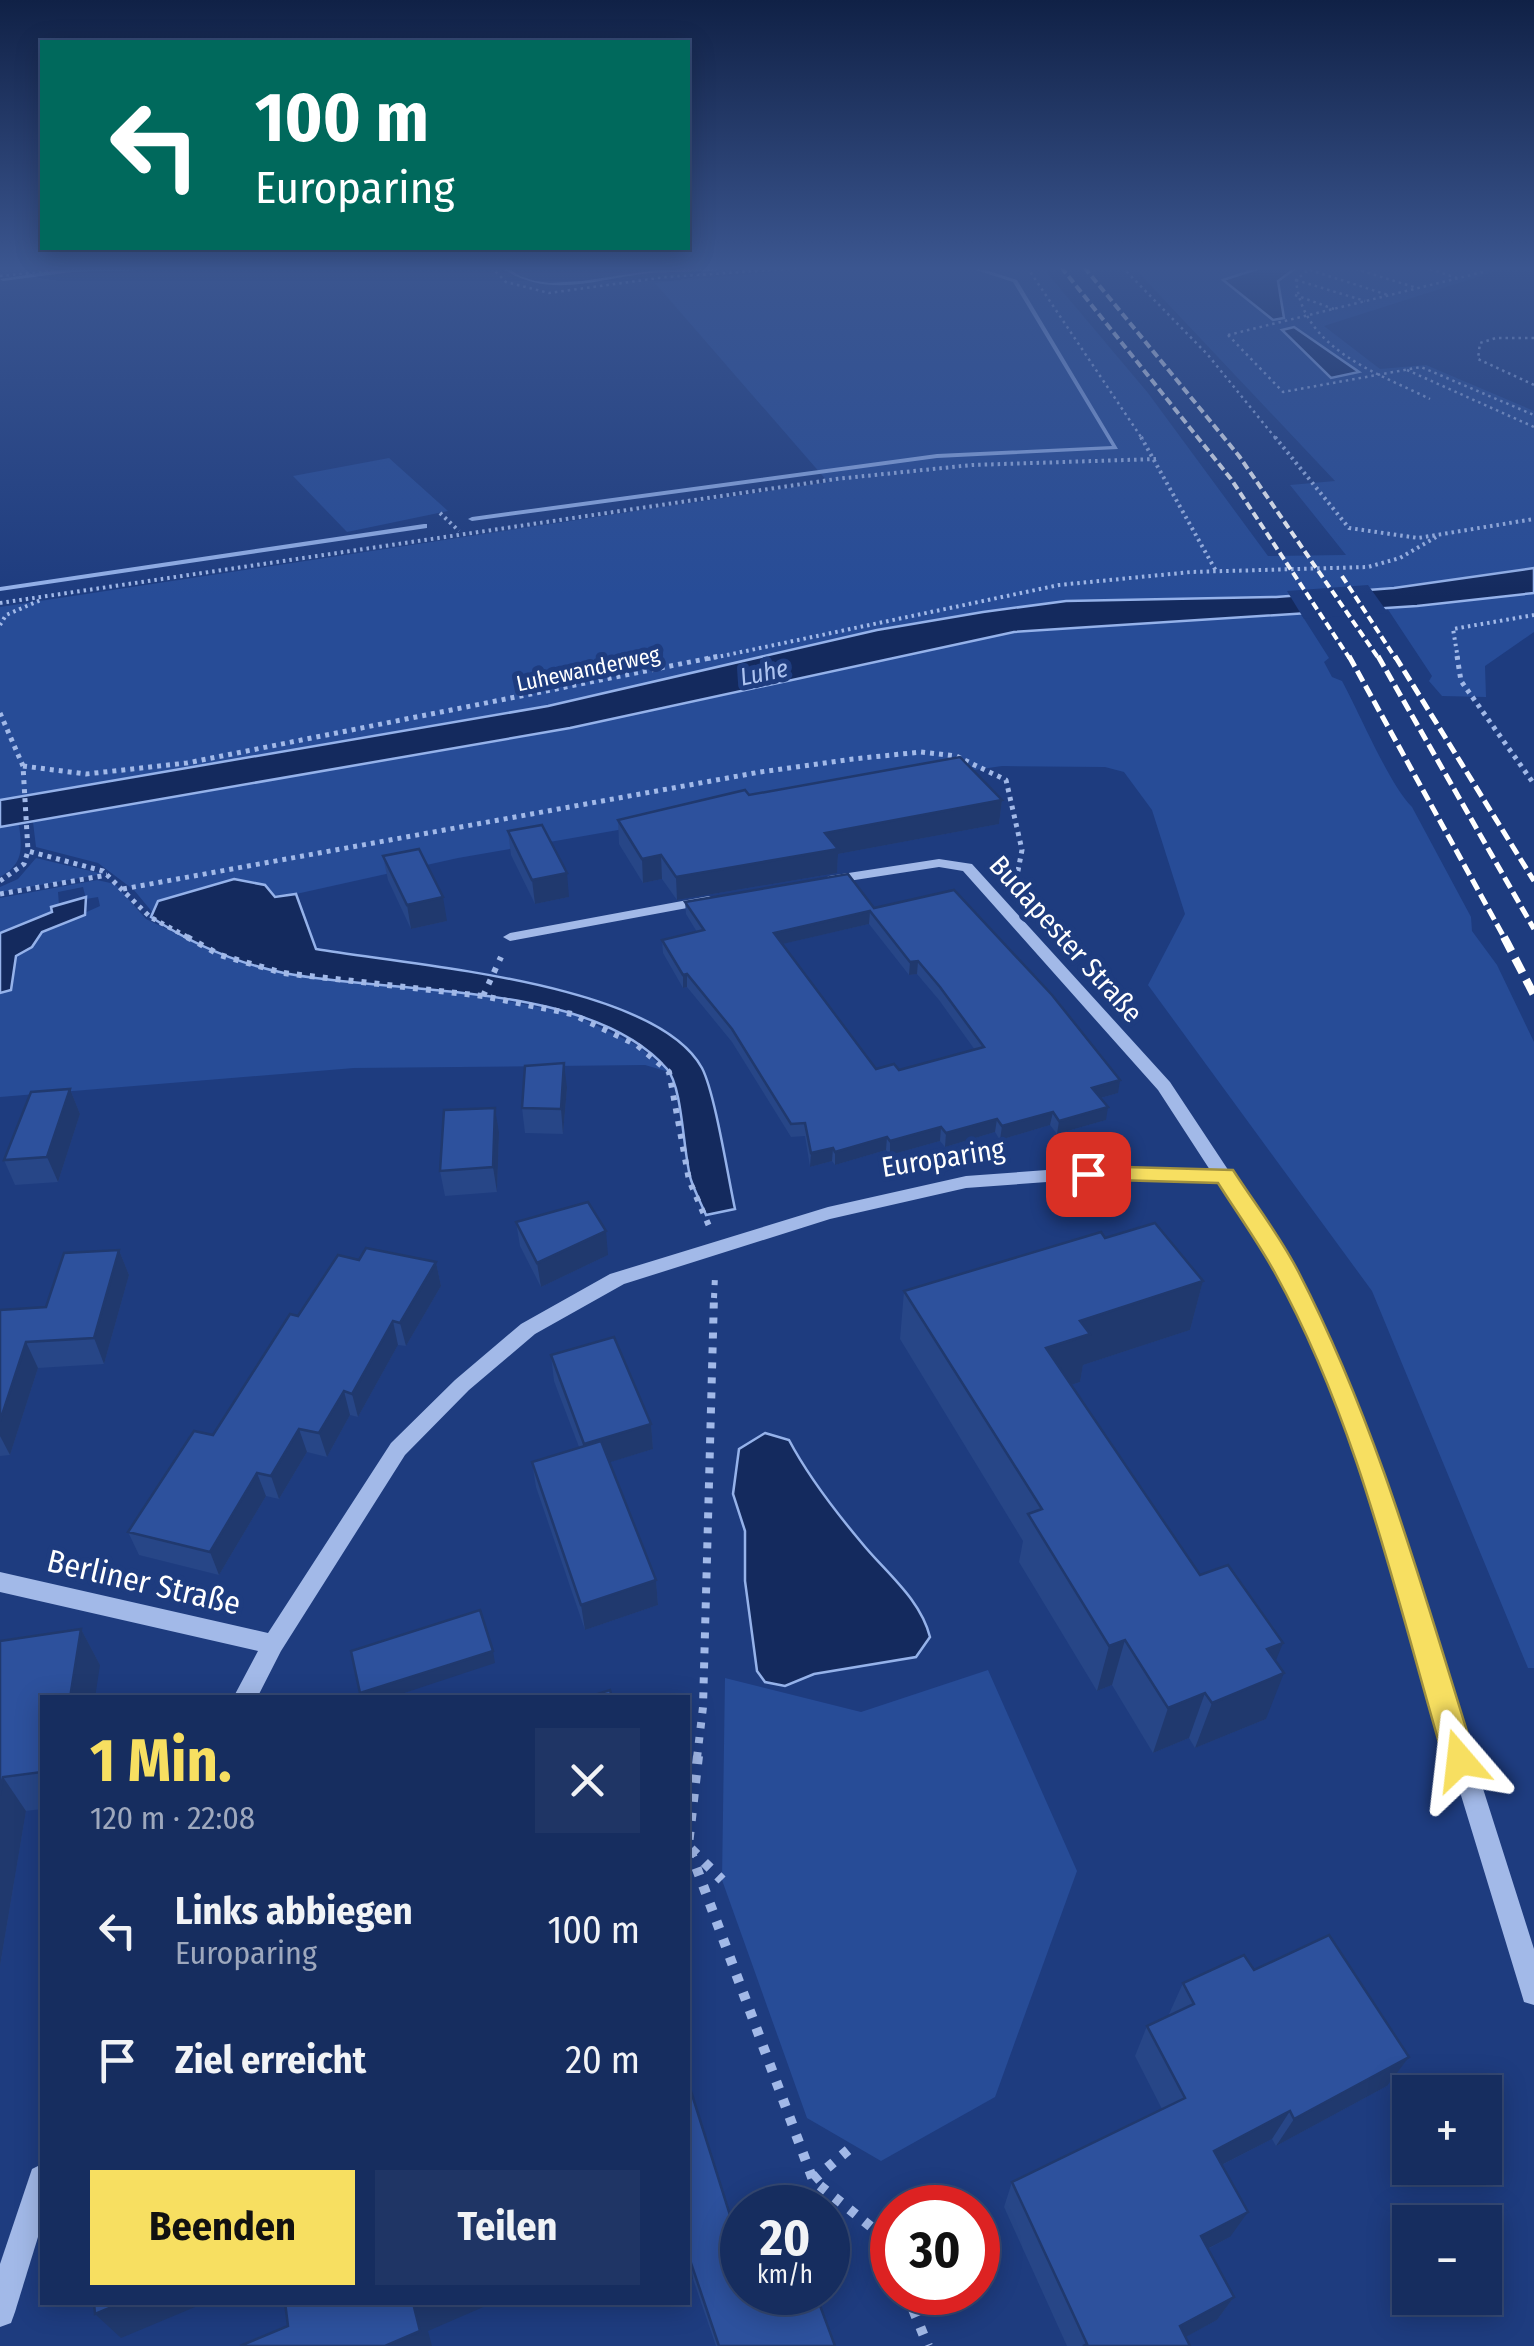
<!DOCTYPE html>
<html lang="de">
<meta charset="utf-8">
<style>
body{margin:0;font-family:"Fira Sans Condensed",sans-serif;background:#1f3565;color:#f1f3f6;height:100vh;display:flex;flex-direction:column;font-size:38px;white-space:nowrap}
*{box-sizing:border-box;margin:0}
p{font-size:32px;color:#9ea8bd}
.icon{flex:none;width:55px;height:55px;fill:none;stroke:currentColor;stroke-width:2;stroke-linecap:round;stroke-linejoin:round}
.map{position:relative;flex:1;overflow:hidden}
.details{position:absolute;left:40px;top:1695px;width:650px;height:610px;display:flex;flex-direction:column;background:#162d5f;border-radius:0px;box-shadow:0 5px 25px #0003,0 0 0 2px #354974}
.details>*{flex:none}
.guide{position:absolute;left:40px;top:40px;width:650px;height:210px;border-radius:0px;box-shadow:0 5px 25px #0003,0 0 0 2px #354974;background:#00695c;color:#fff;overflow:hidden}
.buttons{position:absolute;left:1392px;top:2075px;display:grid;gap:20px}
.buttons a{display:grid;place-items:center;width:110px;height:110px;border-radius:0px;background:#162d5f;box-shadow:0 5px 25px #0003,0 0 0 2px #354974;font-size:50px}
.speed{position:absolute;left:720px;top:2185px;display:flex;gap:20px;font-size:50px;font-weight:700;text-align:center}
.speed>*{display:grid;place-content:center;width:130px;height:130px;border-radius:50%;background:#162d5f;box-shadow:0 5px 25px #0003,0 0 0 2px #354974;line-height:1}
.speed small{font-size:25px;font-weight:400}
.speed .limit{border:15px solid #d22;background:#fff;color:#111}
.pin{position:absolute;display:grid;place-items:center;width:85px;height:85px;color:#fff;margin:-42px;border-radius:20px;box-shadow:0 5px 15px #0006}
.me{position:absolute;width:110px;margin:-55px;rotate:343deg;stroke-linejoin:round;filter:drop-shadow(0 0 8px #0008)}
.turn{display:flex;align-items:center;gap:35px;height:210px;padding:0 50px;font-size:45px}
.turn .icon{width:130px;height:130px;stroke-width:2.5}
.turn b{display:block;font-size:70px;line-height:85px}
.round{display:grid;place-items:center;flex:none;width:105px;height:105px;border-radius:0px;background:#1f3565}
.head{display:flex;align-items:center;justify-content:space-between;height:170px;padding:0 50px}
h1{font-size:60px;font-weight:700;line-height:75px;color:#f7df61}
.cta{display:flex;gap:20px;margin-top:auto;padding:20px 50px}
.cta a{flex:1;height:115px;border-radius:0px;background:#f7df61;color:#111;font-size:40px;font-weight:700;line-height:115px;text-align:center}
.cta a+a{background:#1f3565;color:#f1f3f6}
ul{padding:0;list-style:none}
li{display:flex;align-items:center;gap:30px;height:130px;padding:0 50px}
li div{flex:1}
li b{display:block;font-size:38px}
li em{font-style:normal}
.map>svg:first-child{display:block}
.green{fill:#274c97}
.water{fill:#142a5e;stroke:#95b2ea;stroke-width:2.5}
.pier{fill:#1e3c7f}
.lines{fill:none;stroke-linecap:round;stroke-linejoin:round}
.stream{fill:#95b2ea;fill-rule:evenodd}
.path-far5{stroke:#a2b9e8;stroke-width:2.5;stroke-dasharray:2.5 4;stroke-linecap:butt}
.path-far4{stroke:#a2b9e8;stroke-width:4;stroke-dasharray:2.5 4;stroke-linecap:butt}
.path-far3{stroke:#a2b9e8;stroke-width:5;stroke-dasharray:4 5;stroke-linecap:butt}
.path-far2{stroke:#a2b9e8;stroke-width:6;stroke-dasharray:5 8;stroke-linecap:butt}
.path-far1{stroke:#a2b9e8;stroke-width:8;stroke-dasharray:6 9;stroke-linecap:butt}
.path{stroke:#a2b9e8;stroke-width:10;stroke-dasharray:8 11;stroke-linecap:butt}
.minor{fill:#a2b9e8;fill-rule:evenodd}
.rail-far2{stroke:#fff;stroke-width:4;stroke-dasharray:8 4;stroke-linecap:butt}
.rail-far1{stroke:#fff;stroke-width:5;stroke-dasharray:12 5;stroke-linecap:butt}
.rail{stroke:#fff;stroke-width:8;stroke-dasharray:16 8;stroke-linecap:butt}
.wall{fill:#274687;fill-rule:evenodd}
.shaded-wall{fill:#20396e}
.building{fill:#2d519d;stroke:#20396e;stroke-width:2.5;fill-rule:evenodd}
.route{fill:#f7df61;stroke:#a1913f;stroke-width:2.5}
.labels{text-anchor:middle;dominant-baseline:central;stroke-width:10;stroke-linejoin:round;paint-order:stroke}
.far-street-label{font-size:22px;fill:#fff;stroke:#1e3c7f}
.far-water-label{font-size:25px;font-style:italic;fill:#adc3f0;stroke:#1e3c7f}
.street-label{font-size:28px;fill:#fff;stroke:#1e3c7f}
.near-street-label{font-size:32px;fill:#fff;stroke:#1e3c7f}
</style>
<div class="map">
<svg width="1534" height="2346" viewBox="0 0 1534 2346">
<rect width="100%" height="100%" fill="#1e3c7f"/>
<g class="green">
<polygon points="827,267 1042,267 1148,393 1268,556 1346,555 1290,485 1335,481 1135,269 1509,267 1324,326 1380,369 1426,365 1534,411 1534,568 1394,588 877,630 548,706 0,800 0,607 828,482 655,283"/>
<polygon points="389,458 448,511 347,532 293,476"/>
<polygon points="1534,593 1534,632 1485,666 1486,697 1442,696 1429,681 1432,676 1387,608"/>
<path d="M 1301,614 L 1329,658 L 1324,662 L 1332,677 L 1342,681 C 1360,714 1389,784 1412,807 L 1471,917 L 1472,931 L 1497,965 L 1534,1042 L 1534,1668 L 1528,1668 L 1372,1291 L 1148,985 L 1185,914 L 1152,810 L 1124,772 L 1105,767 L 1002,766 L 892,782 L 458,858 L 296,894 L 158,901 L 153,913 L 134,890 L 98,863 L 36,847 L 33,822 L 570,728 L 1014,632 Z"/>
<path d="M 19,824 C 22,850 24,863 0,877 L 0,827 Z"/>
<polygon points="36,858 103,874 0,892 0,887 18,879"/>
<polygon points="97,880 115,884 146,919 220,955 283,973 483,996 572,1014 637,1045 669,1072 645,1065 354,1068 0,1097 0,993 11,990 16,956 32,947 42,932 100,906 98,897 86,899 83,887 58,892 59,905 52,912 0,933 0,898"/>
<polygon points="988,1670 1077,1871 995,2097 881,2161 807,2118 722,1880 725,1678 861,1712"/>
</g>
<g class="water">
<polygon points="1263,267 1297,267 1278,281 1284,318 1273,320 1223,280"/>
<polygon points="1294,327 1359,372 1331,378 1282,330"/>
<polygon points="1534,568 1534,593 1417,606 1014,632 570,728 0,827 0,800 548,706 877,630 983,612 1066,601 1276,597 1394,588"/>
<path d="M 234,879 L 265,885 L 275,897 L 296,894 L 316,949 C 408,965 655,982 702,1068 C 715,1093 728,1177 735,1209 L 706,1215 C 701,1203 695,1192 691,1180 C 683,1154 683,1087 667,1069 C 590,980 392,995 284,973 C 236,963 192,944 151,917 L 158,901 Z"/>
<polygon points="86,897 85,915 42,932 32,947 16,956 11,990 0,993 0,933 52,912 51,907"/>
<path d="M 765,1433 L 789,1440 C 808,1476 835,1511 861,1542 C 885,1572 920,1598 930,1637 L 916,1657 L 814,1674 L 785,1686 L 765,1682 L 757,1671 L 745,1581 L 745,1531 L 733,1494 L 739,1449 Z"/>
</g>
<polygon class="pier" points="1368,585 1388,613 1304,619 1287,591"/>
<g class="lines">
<g class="stream">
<polygon points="239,267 72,272 3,281 0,279 72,268"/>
<path d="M 500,267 L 506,267 L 520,276 L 535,281 L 550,283 L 582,281 L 657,270 L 737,267 C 710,273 680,271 651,273 C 596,278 550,301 500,267 Z"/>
<polygon points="967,267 976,267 1017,280 1118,449 937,458 472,521 468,519 472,517 937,454 1112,446 1013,282"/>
<polygon points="424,524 427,524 427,528 0,591 0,587"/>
</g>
<g class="path-far5">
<polyline points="491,267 506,282 549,293 666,277 819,267"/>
<polyline points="1027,267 1143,440"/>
<polyline points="1122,267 1208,355 1277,440"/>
<path d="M 1312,267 L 1296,280 C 1303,349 1375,372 1430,399"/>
<polyline points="1349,267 1417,288"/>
<polyline points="1424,267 1457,278"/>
<polyline points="1310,270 1388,295"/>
<polyline points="0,276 93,267"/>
<polyline points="1296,280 1365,301"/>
<polyline points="1295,295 1334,309"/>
<polyline points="1228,335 1283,392 1421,367 1534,415"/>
<polyline points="1228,335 1487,271"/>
<polyline points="1534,338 1496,338 1480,343 1478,359 1534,385"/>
<polyline points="1407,370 1534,427"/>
</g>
<g class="path-far4">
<polyline points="1141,437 1216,571"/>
<polyline points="1275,437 1349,528 1418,538 1534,519"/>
<polyline points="440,513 459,531"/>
<polyline points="0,603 836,479 972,465 1156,459"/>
<polyline points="0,625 6,615 43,599"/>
<polyline points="708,659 1059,585 1191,572 1368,567 1400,558 1436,537"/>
<polyline points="1458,659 1453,629 1534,615"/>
</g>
<g class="path-far3">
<polyline points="1457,656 1461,681 1534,784"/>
<polyline points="0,713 23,766 28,851"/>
<polyline points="23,766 86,774 187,763 720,656"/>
<polyline points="0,881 24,864 28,851 103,871 150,917 191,939"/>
<polyline points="123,889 760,772 853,759 921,752 956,756 1006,780 1022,850 1016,881"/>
<polyline points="0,894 107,875"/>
</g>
<g class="path-far2">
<polyline points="187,937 220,955 283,973 483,996 572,1014 637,1045 669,1072 689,1180 709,1226"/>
<polyline points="483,996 501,957"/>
<polyline points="714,1298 715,1276"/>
</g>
<polyline class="path-far1" points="697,1758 703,1707 714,1296"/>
<g class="path">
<polyline points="698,1756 688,1845 813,2180 885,2238 892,2258"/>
<polyline points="691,1849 722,1880"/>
<polyline points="813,2180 854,2145"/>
<polyline points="906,2292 928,2346"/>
</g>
<g class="minor">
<polygon points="939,859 972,864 1170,1082 1295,1271 1346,1376 1383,1474 1534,1949 1534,2005 1524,2002 1521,1992 1363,1474 1326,1376 1278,1273 1218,1182 1088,1179 966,1188 830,1219 624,1284 535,1334 469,1390 405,1455 281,1651 257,1698 233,1698 258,1651 0,1592 0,1572 268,1633 391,1443 455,1380 521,1324 610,1274 828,1207 966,1176 1088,1167 1210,1170 1158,1090 963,871 939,867 829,884 822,880 829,876"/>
<polygon points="709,896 716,900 714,903 510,941 503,937 510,933"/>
<polygon points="42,2164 42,2224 15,2312 11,2323 0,2327 0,2264 32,2169"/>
</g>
<g class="rail-far2">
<polyline points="1061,267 1231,479 1350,659"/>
<polyline points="1084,267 1239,456 1379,659"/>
<polyline points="1342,576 1396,659"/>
</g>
<g class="rail-far1">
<polyline points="1349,656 1505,939"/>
<polyline points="1378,656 1534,929"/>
<polyline points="1395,656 1534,881"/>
</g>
<polyline class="rail" points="1504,937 1534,995"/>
</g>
<g class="wall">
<polygon points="749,795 1002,800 999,824 838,854 837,873 677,900 662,879 643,883 619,844 618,820"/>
<polygon points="508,831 569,897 535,904 511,855"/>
<polygon points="383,856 447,921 411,929 388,880"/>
<path d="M 685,902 L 874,908 L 1118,1093 L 1101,1098 L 1106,1120 L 1057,1134 L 1050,1125 L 1000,1140 L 995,1132 L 945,1147 L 940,1141 L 890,1155 L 886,1150 L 835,1165 L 832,1161 L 810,1167 L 805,1136 L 791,1137 L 732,1042 L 687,987 L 683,988 L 663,953 L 662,940 L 697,932 L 686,914 ZM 869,924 L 909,975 L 917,974 L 939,1000 L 975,1050 L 899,1070 L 876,1069 L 782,944 Z"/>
<polygon points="567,1088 563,1134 525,1133 522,1108"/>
<polygon points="70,1089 80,1114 58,1182 15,1185 4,1160"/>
<polygon points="499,1133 497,1192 445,1196 440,1171"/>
<polygon points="516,1222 608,1255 541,1287 520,1246"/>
<polygon points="1105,1238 1203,1281 1190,1330 1083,1365 1080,1382 1071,1385 1200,1575 1276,1661 1266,1719 1195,1748 1189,1738 1153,1753 1112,1685 1097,1691 1019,1562 1023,1541 900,1339 904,1291"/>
<polygon points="119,1250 129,1275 104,1364 38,1368 10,1455 0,1456 0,1310 46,1307"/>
<polygon points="359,1260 436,1262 441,1286 406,1346 398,1345 358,1417 350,1415 327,1457 307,1452 279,1499 266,1496 219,1575 139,1555 128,1532 213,1435 298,1316"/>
<polygon points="551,1355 651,1424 653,1449 610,1462 656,1580 658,1605 585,1630 536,1487 532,1462 579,1447 554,1381"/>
<polygon points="81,1629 100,1665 42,1698 42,1809 26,1811 0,1966 0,1641"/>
<polygon points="1254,1970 1387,2086 1276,2146 1272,2139 1222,2165 1230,2237 1208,2249 1234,2297 1217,2320 1185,2337 1190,2346 1067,2346 1004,2207 1012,2182 1162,2109 1135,2056 1147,2026 1170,2015 1169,2014 1183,1983"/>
<polygon points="688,2082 742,2292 835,2346 716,2346 693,2279 688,2281"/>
</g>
<g class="shaded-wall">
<polygon points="1002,800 999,824 838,854 837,873 677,900 676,877 825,833"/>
<polygon points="661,855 662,879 643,883 642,859"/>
<polygon points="567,873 569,897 535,904 532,880"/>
<polygon points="443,897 447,921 411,929 407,905"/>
<polygon points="870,911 869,924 774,946 774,933"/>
<polygon points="918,961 917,974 909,975 910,962"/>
<polygon points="687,974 687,987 683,988 683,975"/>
<polygon points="564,1063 567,1088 563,1134 561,1109"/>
<polygon points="1120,1080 1118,1093 1090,1101 1092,1088"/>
<polygon points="70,1089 80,1114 58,1182 47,1157"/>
<polygon points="1108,1107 1106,1120 1057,1134 1059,1121"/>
<polygon points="495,1108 499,1133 497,1192 493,1167"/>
<polygon points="1053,1112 1050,1125 1000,1140 1002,1126"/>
<polygon points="997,1119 995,1132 945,1147 946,1133"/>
<polygon points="941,1127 940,1141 890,1155 890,1141"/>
<polygon points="887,1137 886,1150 835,1165 835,1152"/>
<polygon points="833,1148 832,1161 810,1167 811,1153"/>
<polygon points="606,1231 608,1255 541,1287 537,1263"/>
<polygon points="119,1250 129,1275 104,1364 94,1338"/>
<polygon points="436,1262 441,1286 406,1346 400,1323"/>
<polygon points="1203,1281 1190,1330 1083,1365 1080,1382 1038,1396 1046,1348 1080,1321"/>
<polygon points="393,1321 398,1345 358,1417 352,1394"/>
<polygon points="26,1342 38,1368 10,1455 0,1436 0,1421"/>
<polygon points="344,1391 350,1415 327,1457 319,1433"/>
<polygon points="651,1424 653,1449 588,1469 584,1444"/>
<polygon points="299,1429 307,1452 279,1499 271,1476"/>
<polygon points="257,1473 266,1496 219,1575 210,1552"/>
<polygon points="656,1580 658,1605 585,1630 581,1605"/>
<polygon points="81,1629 100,1665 95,1698 70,1698"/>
<polygon points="1125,1640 1112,1685 1097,1691 1109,1646"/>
<polygon points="1283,1643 1268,1680 1284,1673 1266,1719 1195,1748 1212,1703 1267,1649"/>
<polygon points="493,1651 495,1663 389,1698 361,1698 360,1693"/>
<polygon points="1205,1693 1189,1738 1153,1753 1168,1708"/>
<polygon points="3,1777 26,1811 0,1966 0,1795"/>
<polygon points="1409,2057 1387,2086 1276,2146 1294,2119"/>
<polygon points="1290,2111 1272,2139 1198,2177 1214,2151"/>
<polygon points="1248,2212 1230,2237 1186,2260 1201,2236"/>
<polygon points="691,2263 693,2279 688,2281 688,2264"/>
<polygon points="1234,2297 1217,2320 1169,2346 1180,2326"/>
<polygon points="124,2302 207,2302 121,2338 95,2314"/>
<polygon points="426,2302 487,2302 488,2305 428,2331 432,2346 385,2346 414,2307"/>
</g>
<g class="building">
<polygon points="960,757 1002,800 825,833 838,849 676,877 661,855 642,859 618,820 745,790 749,795"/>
<polygon points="542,825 567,873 532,880 508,831"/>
<polygon points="419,849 443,897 407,905 383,856"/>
<path d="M 848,874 L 874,908 L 954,890 L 1052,995 L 1120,1080 L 1092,1088 L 1108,1107 L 1059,1121 L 1053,1112 L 1002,1126 L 997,1119 L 946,1133 L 941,1127 L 890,1141 L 887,1137 L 835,1152 L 833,1148 L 811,1153 L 805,1123 L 791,1124 L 732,1029 L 687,974 L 683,975 L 662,940 L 704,930 L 685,902 ZM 870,911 L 910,962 L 918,961 L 940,987 L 984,1047 L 899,1070 L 894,1064 L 876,1069 L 774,933 Z"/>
<polygon points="564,1063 561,1109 522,1108 525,1066"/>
<polygon points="70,1089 47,1157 4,1160 31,1092"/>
<polygon points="495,1108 493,1167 440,1171 444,1110"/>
<polygon points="588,1202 606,1231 537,1263 516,1222"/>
<polygon points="1155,1223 1203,1281 1080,1321 1090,1334 1046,1348 1200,1575 1228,1565 1283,1643 1267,1649 1284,1673 1212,1703 1205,1693 1168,1708 1125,1640 1109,1646 1028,1514 1042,1509 904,1291 1101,1232 1105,1238"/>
<polygon points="366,1248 436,1262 400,1323 393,1321 352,1394 344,1391 319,1433 299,1429 271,1476 257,1473 210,1552 128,1532 194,1431 213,1435 290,1314 298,1316 338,1255 359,1260"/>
<polygon points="119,1250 94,1338 26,1342 0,1421 0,1310 46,1307 64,1253"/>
<polygon points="614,1337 651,1424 584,1444 551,1355"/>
<polygon points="601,1441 656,1580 581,1605 532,1462"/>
<polygon points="480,1610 493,1651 360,1693 351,1651"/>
<polygon points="81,1629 70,1698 42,1698 42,1772 3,1777 0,1795 0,1641"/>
<polygon points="610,1690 612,1698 585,1698"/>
<polygon points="1329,1935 1409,2057 1294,2119 1290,2111 1214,2151 1248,2212 1201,2236 1234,2297 1180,2326 1190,2346 1083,2346 1087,2344 1012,2182 1185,2098 1147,2026 1194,2004 1183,1983 1244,1955 1254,1970"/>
<polygon points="688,2082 742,2253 742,2292 815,2292 835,2346 719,2346 691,2263 688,2264"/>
<polygon points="94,2302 124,2302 95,2314"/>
<polygon points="285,2302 426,2302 414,2307 420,2331 385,2346 240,2346 288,2326"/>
</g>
<linearGradient id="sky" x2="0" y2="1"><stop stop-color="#102146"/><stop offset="0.45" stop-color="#3b5690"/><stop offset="1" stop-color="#3b5690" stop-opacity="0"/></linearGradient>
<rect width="1534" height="596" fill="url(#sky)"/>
<path class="route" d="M 1088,1166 L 1233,1170 C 1255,1204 1281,1237 1299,1273 C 1379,1428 1424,1595 1476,1760 L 1471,1771 L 1460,1775 L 1449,1771 L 1444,1760 C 1396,1597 1358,1423 1275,1273 C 1258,1242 1237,1213 1218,1183 L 1080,1179 L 1080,1168 Z"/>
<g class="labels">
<g class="far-street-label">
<text transform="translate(588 669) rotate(-12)">Luhewanderweg</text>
</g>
<g class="far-water-label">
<text transform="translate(764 673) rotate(-12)">Luhe</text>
</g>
<g class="street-label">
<text transform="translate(1066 939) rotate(48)">Budapester Straße</text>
<text transform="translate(943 1158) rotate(-9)">Europaring</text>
</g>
<g class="near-street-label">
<text transform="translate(144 1582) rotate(13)">Berliner Straße</text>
</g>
</g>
</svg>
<div class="buttons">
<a>+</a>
<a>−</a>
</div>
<div class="speed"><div>20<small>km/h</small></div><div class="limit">30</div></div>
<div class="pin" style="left:1088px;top:1174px;background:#d93025"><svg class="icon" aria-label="arrive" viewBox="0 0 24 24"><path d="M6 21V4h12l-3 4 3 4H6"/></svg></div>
<svg class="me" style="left:1460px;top:1760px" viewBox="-20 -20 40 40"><path d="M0-17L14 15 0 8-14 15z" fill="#f7df61" stroke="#fff" stroke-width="4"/></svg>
<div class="guide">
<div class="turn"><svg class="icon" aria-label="left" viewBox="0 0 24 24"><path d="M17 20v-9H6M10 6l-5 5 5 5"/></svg><div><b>100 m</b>Europaring</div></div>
</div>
<section class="details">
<div class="head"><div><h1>1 Min.</h1><p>120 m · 22:08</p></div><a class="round"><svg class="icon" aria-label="close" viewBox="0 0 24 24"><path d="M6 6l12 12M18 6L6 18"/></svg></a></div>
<ul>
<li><svg class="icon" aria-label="left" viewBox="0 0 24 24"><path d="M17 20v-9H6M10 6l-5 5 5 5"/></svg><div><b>Links abbiegen</b><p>Europaring</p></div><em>100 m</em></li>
<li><svg class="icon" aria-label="arrive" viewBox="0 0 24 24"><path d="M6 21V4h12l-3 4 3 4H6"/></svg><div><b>Ziel erreicht</b></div><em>20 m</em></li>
</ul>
<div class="cta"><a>Beenden</a><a>Teilen</a></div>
</section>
</div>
